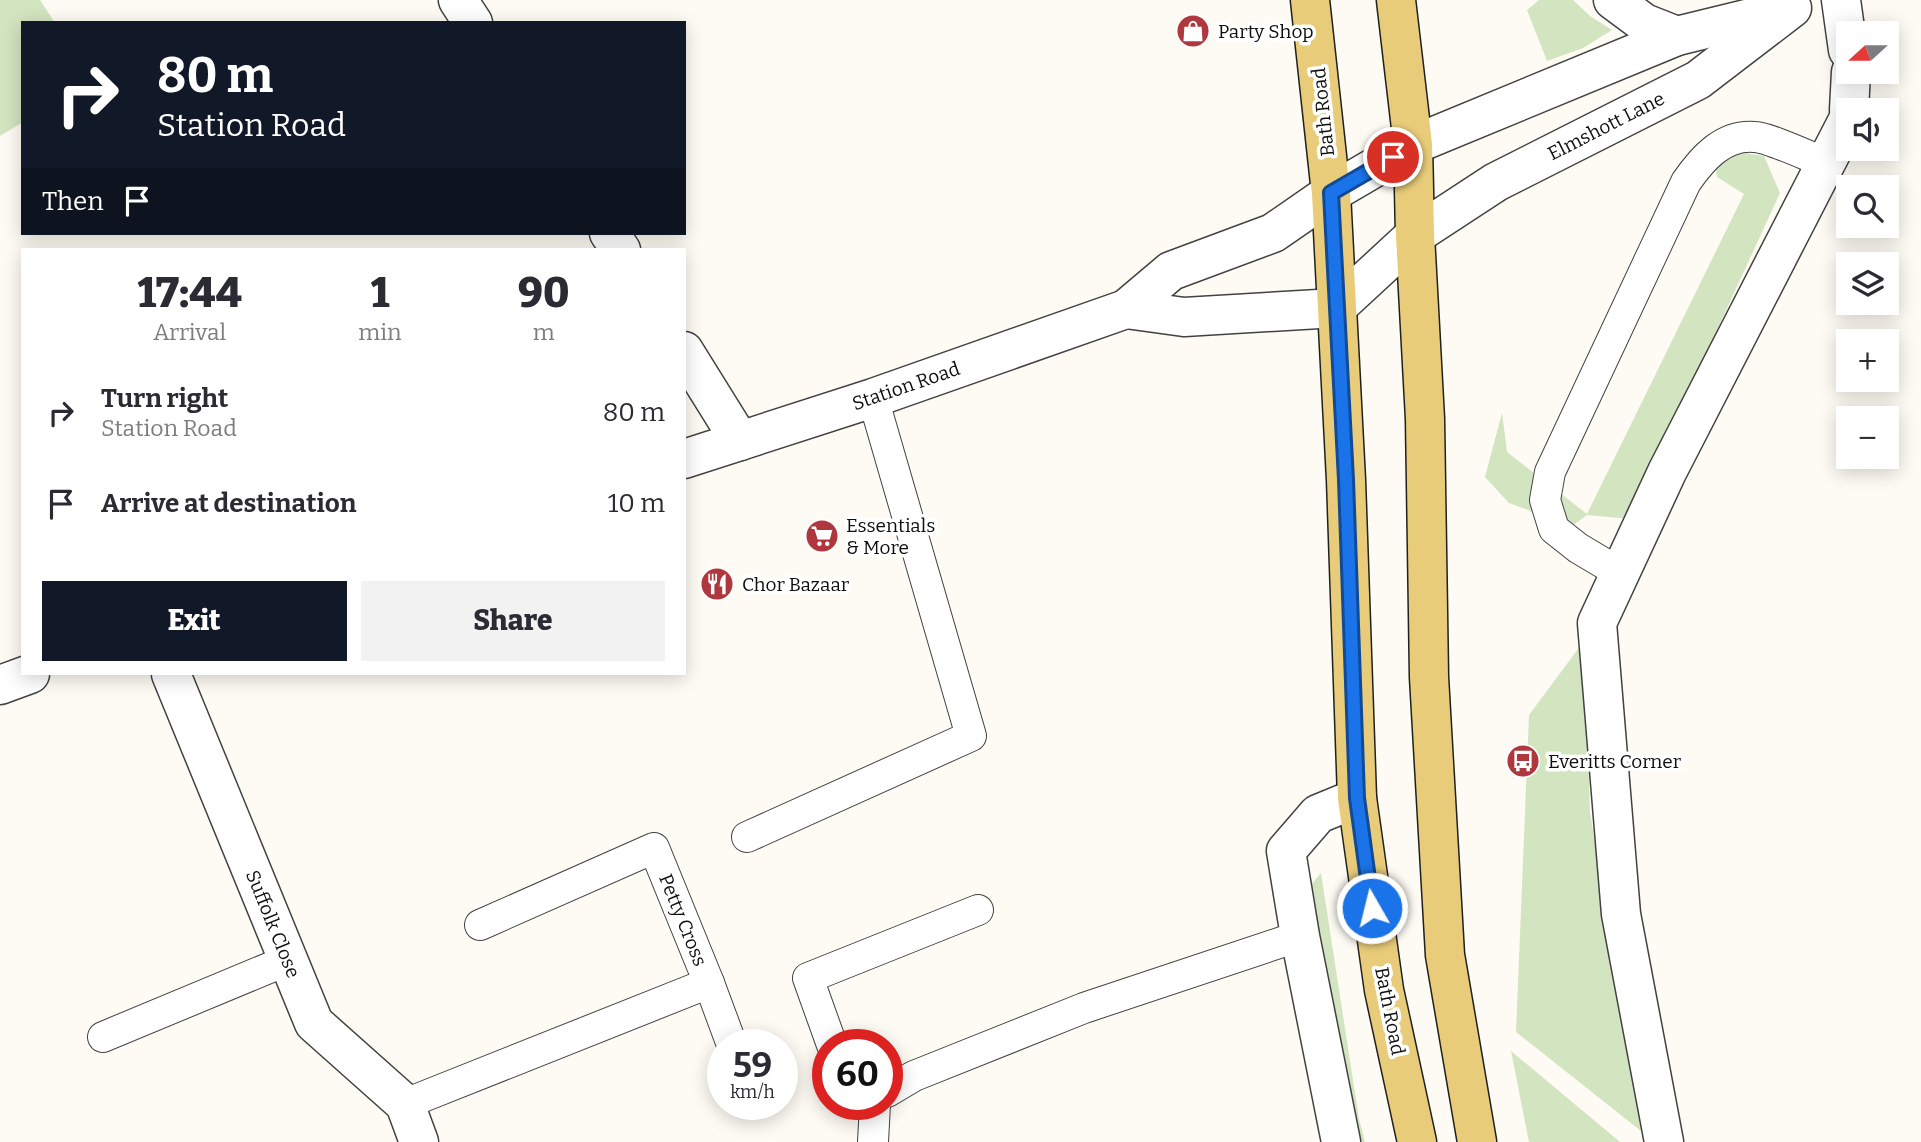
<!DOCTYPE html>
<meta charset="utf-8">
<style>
body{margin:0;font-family:Bitter,serif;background:#f2f2f3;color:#2b2b33;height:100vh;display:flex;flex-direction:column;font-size:26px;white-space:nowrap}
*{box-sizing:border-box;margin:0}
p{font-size:23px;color:#7c7c81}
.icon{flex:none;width:38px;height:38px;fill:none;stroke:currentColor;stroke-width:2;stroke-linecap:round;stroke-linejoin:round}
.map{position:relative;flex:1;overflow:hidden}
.sheet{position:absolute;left:21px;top:248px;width:665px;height:427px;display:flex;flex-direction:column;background:#fff;border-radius:0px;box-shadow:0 4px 18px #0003}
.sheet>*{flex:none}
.banner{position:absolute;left:21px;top:21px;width:665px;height:214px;border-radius:0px;box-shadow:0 4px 18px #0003;background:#111827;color:#fff;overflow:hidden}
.needle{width:46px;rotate:249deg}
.fabs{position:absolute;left:1836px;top:21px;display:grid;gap:14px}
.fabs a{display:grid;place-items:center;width:63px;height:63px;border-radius:0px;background:#fff;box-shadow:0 4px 18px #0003;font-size:35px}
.speed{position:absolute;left:707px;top:1029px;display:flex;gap:14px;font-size:35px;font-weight:700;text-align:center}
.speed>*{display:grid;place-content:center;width:91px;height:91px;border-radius:50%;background:#fff;box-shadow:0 4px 18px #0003;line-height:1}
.speed small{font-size:18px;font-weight:400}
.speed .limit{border:10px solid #d22;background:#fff;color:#111}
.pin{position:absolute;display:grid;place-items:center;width:60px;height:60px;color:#fff;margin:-30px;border:4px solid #fff;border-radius:50%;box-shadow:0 2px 7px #0007}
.me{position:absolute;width:77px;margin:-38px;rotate:352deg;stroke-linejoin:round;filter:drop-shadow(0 0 5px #0008)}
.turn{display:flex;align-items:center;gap:24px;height:147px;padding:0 21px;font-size:32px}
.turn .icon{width:91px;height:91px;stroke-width:2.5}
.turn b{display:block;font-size:49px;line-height:60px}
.then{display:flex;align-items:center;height:66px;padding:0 21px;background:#0003;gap:14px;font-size:26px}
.eta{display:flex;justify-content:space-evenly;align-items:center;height:119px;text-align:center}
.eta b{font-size:42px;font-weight:800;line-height:49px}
.primary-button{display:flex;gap:14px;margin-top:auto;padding:14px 21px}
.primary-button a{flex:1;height:80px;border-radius:0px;background:#111827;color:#fff;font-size:28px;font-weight:800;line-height:80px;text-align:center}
.primary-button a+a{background:#f2f2f3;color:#2b2b33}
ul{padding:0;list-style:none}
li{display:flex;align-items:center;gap:21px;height:91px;padding:0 21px}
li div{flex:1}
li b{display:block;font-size:26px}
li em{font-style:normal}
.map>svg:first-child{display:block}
.green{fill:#d3e4c0}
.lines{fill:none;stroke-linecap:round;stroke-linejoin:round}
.service-casing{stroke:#424242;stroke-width:32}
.minor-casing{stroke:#424242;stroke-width:41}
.tertiary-casing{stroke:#424242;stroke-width:41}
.primary-casing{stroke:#202020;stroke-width:41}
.service{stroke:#fff;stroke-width:30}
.minor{stroke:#fff;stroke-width:38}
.tertiary{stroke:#fff;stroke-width:38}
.primary{stroke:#e8cc79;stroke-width:38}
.route-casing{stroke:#114b97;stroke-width:18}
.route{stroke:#1a73e8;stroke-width:12}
.labels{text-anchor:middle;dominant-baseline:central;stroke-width:7;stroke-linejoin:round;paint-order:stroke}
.poi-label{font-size:19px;fill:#0f0f0f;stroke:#fff;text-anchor:start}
.street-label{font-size:19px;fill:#0f0f0f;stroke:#fff}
</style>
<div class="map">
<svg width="1921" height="1142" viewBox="0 0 1921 1142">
<rect width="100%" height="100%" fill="#fdfbf3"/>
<g class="green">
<polygon points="0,0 40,0 55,23 23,23 23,122 0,136"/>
<polygon points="1539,0 1573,0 1590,16 1612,30 1583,48 1547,61 1527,10"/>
<polygon points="1738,152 1764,156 1780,193 1630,519 1587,515 1572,526 1509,503 1485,477 1502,413 1507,452 1587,514 1744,194 1717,177 1715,166"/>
<polygon points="1584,641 1590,812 1641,1131 1516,1032 1529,715"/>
<polygon points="1321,873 1359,1119 1365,1142 1347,1142 1310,886"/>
<polygon points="1511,1051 1620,1142 1529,1142"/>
</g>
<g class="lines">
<defs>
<g id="service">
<path d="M 1620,573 L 1578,548 L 1554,529 L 1545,500 L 1550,472 L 1686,182 C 1702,159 1723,134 1755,137 C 1770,138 1810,157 1826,163"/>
<polyline points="747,837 971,736 873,398"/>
<polyline points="709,983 732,1045"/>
<polyline points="103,1037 288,960"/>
<polyline points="832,1045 808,978 978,910"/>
<polyline points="887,1092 914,1076 1084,1008 1300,936"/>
<polyline points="405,1104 709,983 654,848 480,925"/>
<polyline points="873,1142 875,1104"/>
</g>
<g id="minor">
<polyline points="458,0 473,23"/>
<polyline points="1613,0 1644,23 1677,36"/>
<polyline points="1841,0 1848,50"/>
<polyline points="1849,110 1851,72"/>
<polyline points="1413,145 1677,36 1779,11"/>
<polyline points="609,233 621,250"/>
<polyline points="1415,235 1496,182 1698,80 1792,8"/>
<polyline points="684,351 740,441"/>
<polyline points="171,674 314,1023 405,1104 419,1142"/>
<polyline points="1341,1142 1300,936 1286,851 1318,814 1357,798"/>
<polyline points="1664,1142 1621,914 1597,623 1667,472 1848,120"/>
</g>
<g id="tertiary">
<polyline points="1126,309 1184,317 1336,308 1415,235"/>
<polyline points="684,459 873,398 1126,309 1171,271 1273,233 1331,193 1413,145"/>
<polyline points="0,685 30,674"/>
</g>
<g id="primary">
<polyline points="1310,0 1331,193 1346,480 1357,798 1384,990 1417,1142"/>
<polyline points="1396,0 1413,145 1415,235 1425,419 1429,677 1445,955 1477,1142"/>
</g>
</defs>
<use href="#service" class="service-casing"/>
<use href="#minor" class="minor-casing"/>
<use href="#tertiary" class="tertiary-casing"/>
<use href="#primary" class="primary-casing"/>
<use href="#service" class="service"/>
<use href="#minor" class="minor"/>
<use href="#tertiary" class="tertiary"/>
<use href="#primary" class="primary"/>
</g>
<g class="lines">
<defs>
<polyline id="route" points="1372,908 1357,798 1346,480 1331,193 1393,157"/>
</defs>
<use href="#route" class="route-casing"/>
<use href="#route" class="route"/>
</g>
<defs>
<symbol id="shop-disc" viewBox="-11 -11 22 22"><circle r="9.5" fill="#ae383e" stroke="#fff"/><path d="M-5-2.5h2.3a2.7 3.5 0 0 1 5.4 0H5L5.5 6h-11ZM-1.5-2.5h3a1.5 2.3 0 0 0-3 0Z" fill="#fff"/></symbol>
<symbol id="supermarket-disc" viewBox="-11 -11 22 22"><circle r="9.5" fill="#ae383e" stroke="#fff"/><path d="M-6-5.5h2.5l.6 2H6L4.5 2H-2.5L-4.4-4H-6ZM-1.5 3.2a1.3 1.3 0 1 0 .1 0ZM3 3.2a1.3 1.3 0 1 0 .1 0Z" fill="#fff"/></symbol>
<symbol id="restaurant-disc" viewBox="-11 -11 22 22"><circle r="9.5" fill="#ae383e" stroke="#fff"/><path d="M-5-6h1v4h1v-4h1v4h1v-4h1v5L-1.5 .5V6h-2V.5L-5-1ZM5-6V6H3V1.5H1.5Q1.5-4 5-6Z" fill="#fff"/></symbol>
<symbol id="bus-disc" viewBox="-11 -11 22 22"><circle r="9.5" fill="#ae383e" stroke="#fff"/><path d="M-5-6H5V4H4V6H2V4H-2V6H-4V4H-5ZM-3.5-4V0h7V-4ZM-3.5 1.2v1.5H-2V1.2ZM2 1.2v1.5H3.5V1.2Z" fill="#fff"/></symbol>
</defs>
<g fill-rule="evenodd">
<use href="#shop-disc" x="1174" y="12" width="38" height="38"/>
<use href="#supermarket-disc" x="803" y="517" width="38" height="38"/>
<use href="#restaurant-disc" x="698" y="565" width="38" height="38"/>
<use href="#bus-disc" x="1504" y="742" width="38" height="38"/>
</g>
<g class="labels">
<g class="poi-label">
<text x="1218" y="31">Party Shop</text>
<text x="846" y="525">Essentials<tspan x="846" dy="22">&amp; More</tspan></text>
<text x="742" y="584">Chor Bazaar</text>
<text x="1548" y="761">Everitts Corner</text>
</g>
<g class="street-label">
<text transform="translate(1323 112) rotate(-96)">Bath Road</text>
<text transform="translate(1606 126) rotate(-27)">Elmshott Lane</text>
<text transform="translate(906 386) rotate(-19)">Station Road</text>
<text transform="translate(683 920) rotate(68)">Petty Cross</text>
<text transform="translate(273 924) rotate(68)">Suffolk Close</text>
<text transform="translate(1390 1011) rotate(79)">Bath Road</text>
</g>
</g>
</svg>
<div class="fabs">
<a><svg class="needle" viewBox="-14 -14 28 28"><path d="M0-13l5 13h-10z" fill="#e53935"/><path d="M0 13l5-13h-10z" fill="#7c7c81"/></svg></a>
<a><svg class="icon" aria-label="sound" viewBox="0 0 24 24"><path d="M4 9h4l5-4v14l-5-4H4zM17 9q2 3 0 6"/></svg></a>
<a><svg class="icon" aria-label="search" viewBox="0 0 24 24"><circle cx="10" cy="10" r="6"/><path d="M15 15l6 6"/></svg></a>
<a><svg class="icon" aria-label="layers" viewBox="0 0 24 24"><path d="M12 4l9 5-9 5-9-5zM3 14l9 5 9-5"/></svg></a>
<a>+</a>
<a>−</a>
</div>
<div class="speed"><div>59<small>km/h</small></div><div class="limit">60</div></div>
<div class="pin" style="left:1393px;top:157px;background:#d93025"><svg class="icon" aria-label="arrive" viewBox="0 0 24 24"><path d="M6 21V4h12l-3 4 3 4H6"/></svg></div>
<svg class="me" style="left:1372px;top:908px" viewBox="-20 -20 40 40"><circle r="17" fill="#1a73e8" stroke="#fff" stroke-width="3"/><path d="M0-11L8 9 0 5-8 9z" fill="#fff"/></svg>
<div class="banner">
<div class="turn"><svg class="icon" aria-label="right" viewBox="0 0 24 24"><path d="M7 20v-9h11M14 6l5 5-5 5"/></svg><div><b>80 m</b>Station Road</div></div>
<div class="then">Then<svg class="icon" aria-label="arrive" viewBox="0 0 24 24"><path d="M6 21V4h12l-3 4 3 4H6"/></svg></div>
</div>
<section class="sheet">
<div class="eta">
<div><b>17:44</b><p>Arrival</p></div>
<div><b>1</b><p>min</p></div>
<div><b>90</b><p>m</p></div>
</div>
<ul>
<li><svg class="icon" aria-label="right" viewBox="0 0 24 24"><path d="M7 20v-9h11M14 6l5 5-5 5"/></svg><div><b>Turn right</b><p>Station Road</p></div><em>80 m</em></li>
<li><svg class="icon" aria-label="arrive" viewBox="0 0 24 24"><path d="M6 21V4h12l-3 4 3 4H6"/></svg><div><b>Arrive at destination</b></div><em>10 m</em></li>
</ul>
<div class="primary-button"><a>Exit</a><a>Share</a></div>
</section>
</div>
